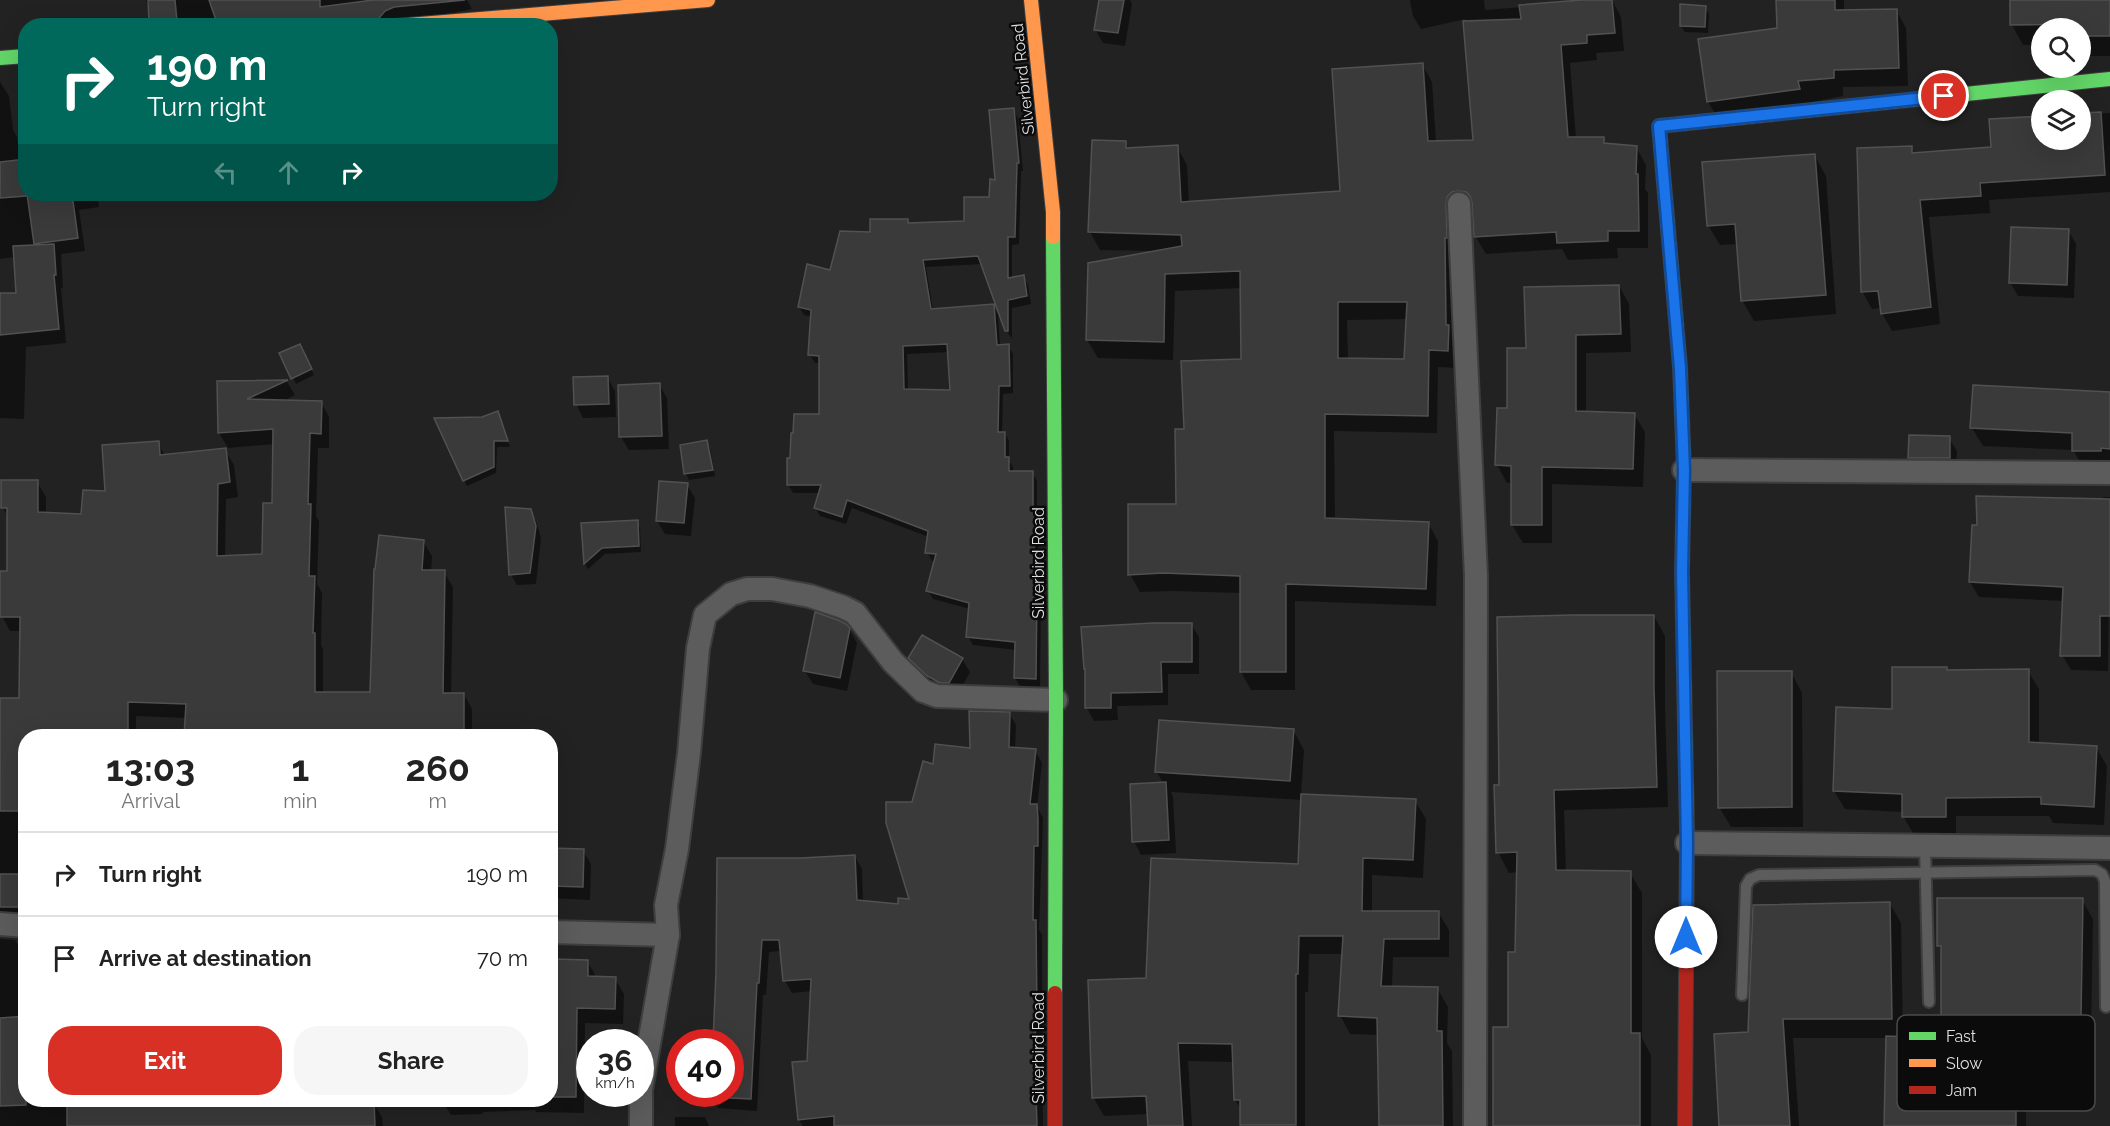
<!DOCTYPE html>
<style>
body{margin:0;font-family:Raleway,sans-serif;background:#f6f6f6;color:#222;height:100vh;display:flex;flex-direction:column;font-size:22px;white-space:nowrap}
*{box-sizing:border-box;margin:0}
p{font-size:20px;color:#767676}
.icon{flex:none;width:33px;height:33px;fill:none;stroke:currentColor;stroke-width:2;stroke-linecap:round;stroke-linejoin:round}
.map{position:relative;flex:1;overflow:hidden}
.panel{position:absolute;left:18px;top:729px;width:540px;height:378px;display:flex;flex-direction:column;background:#fff;border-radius:24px;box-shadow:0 6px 24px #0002}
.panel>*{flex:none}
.banner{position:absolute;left:18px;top:18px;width:540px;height:183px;border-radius:24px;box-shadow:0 6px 24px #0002;background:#00695c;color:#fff;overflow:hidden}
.fabs{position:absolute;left:2031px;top:18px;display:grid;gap:12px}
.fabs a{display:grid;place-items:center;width:60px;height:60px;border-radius:50%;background:#fff;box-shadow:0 6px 24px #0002;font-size:30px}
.speed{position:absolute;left:576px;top:1029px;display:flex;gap:12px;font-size:30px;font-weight:700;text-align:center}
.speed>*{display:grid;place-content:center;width:78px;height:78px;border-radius:50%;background:#fff;box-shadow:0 6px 24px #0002;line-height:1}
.speed small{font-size:15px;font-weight:400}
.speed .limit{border:9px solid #d22;background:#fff;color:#111}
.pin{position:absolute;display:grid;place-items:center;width:51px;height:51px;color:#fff;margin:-26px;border:3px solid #fff;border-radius:50%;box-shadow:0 2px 6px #0007}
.me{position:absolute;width:66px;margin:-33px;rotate:0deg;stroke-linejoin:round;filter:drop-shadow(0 0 4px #0008)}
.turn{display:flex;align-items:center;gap:21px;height:126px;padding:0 30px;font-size:27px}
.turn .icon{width:78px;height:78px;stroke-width:2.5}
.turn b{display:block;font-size:42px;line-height:51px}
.lanes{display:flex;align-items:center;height:57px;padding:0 30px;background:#0003;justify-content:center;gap:30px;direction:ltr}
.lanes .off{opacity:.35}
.eta{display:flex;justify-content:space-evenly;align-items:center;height:102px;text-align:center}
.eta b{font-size:36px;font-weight:700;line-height:42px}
.action{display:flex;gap:12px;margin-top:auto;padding:12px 30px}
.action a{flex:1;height:69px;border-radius:24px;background:#d93025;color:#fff;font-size:24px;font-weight:700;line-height:69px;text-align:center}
.action a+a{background:#f6f6f6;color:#222}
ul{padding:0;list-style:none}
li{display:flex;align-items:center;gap:18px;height:84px;padding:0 30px;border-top:2px solid #e0e0e0}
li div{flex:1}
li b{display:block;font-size:22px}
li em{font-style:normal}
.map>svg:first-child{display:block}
.shadow{fill:#0007;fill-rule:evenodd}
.building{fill:#3a3a3a;stroke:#515151;stroke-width:1.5;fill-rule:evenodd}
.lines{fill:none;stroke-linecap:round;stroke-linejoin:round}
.lane-casing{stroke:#3e3e3f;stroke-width:14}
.street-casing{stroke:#3e3e3f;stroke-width:26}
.fast-casing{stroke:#3e3e3f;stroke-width:16}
.slow-casing{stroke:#3e3e3f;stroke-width:16}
.jam-casing{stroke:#3e3e3f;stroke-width:16}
.lane{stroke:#5c5c5d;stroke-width:10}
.street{stroke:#5c5c5d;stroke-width:22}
.fast{stroke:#63d668;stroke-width:14}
.slow{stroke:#ff974d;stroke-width:14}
.jam{stroke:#b3261e;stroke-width:14}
.route-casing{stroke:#114b97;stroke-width:15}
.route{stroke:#1a73e8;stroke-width:10}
.labels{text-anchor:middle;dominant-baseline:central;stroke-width:5;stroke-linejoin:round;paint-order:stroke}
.street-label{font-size:16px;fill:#dfdfe1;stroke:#0b0b0c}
.key{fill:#0b0b0c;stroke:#4b4b4c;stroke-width:1.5}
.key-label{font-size:16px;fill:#dfdfe1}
</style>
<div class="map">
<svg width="2110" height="1126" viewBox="0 0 2110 1126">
<rect width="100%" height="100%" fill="#222223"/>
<g class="shadow">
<polygon points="146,0 467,0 472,9 387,26 153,26"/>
<polygon points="1100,0 1130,0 1132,4 1125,46 1103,43 1095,29"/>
<path d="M 1410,0 L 1484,0 L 1485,10 L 1612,0 L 1621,17 L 1624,51 L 1596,53 L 1597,60 L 1570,63 L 1576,139 L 1603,138 L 1607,145 L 1636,147 L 1646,165 L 1645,189 L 1648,193 L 1648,248 L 1617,248 L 1618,258 L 1568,260 L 1562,249 L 1486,254 L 1475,236 L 1473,209 L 1470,208 L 1458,368 L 1438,367 L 1437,433 L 1334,431 L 1335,520 L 1428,523 L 1438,541 L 1436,606 L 1295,601 L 1295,690 L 1251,690 L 1241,672 L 1241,593 L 1174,591 L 1140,592 L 1130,574 L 1178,506 L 1185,430 L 1242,360 L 1242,288 L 1175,291 L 1173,360 L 1098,358 L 1087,340 L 1089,265 L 1154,251 L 1100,250 L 1090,232 L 1125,142 L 1129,149 L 1177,147 L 1187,165 L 1189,203 L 1342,192 L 1422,64 L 1432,82 L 1436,142 L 1475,141 L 1465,19 L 1421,29 L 1413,16 ZM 1408,319 L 1406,361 L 1348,360 L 1347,320 Z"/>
<polygon points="1777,0 1844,0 1844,11 1896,10 1906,28 1908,86 1843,87 1843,96 1719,120 1708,102 1778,30"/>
<polygon points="2011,0 2110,0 2110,56 2088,56 2080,44 2080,28 2042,28 2042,45 2023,45 2012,25"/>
<polygon points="1705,7 1709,14 1708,33 1685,32 1681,26"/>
<polygon points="0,82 9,96 13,130 17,137 19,153 26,152 26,194 97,194 99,207 79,210 85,251 61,254 63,288 61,288 66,343 26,347 24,419 0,418 0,295 18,294 15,257 0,259"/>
<path d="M 1013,109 L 1018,118 L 1023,171 L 1021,171 L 1019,244 L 1012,245 L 1012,278 L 1023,277 L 1028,285 L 1031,304 L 1012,308 L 1012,339 L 1007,331 L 983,264 L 926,267 L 933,310 L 993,306 L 998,314 L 1000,346 L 1008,346 L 1013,354 L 1013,393 L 1003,394 L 1002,433 L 1005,433 L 1009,441 L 1009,461 L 1013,467 L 1013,473 L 1032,473 L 1037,481 L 1037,520 L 1040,524 L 1037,571 L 1040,575 L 1041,599 L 1040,687 L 1020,686 L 1015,678 L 1016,650 L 973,645 L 968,637 L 970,609 L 933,599 L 928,591 L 936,561 L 932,561 L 927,552 L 929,537 L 852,508 L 846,524 L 820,516 L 815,507 L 820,493 L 793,493 L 788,484 L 792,459 L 820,416 L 820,363 L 815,363 L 810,355 L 812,317 L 804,315 L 799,307 L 831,272 L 872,233 L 907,220 L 909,224 L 966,223 L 991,198 L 997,181 ZM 949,352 L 951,391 L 908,391 L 907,354 Z"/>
<polygon points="2110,113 2110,192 1989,200 1990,213 1929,217 1940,324 1892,331 1882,313 1881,308 1872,309 1862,291 1911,148 1915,154 1993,149 2042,140 2080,140 2080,115"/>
<polygon points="1815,156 1826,176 1836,314 1754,321 1742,300 1738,244 1720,245 1708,225"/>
<polygon points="2068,230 2076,244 2074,298 2018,296 2010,282"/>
<polygon points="1619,286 1629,304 1631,352 1586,353 1586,412 1634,414 1645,432 1643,487 1552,484 1552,543 1523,543 1512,525 1512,483 1507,483 1497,465 1508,410 1528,349"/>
<polygon points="303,352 314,375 296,384 293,378"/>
<polygon points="607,377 615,391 616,417 583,418 576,404"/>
<polygon points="218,382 287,382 295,395 282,402 321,402 329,417 329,448 318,448 316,516 319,521 317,584 322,593 321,645 323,649 323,694 372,694 423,541 432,556 431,572 444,572 453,587 451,694 464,694 472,709 472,736 186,736 187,718 136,716 136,736 26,736 26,921 0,930 0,700 20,700 21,631 10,631 2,616 8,573 8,517 3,508 37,482 46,497 46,514 82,516 158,443 165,456 225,450 234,465 238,497 226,499 225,557 263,555 273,505 275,444 228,448 219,433"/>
<polygon points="659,385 667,398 669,449 629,450 621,437"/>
<polygon points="2110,393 2110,469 2084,469 2073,450 1983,446 1972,428"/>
<polygon points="497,413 510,447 497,447 496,473 467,486 464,480 482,418"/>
<polygon points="1949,438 1957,451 1956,471 1917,471 1910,458"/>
<polygon points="707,442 710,448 715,476 689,480 686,474 681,446"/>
<polygon points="687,485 695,498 691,536 665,534 657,521"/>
<polygon points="2103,497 2110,497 2108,671 2071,670 2062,655 2064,601 1979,597 1970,582 2103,500"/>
<polygon points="530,511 536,521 541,538 536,584 517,585 511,575"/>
<polygon points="637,522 640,528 641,552 605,554 588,569 585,564 583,524"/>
<polygon points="1654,616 1665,636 1665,708 1668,807 1564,810 1566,872 1630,873 1642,893 1642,1038 1651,1055 1651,1126 1494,1126 1509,1029 1517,954 1518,872 1509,873 1498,852 1500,786"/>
<polygon points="1191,624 1199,637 1199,674 1168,674 1168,705 1117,706 1118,720 1094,721 1087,708"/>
<polygon points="849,629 857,643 847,691 813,684 805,671"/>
<polygon points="910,658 962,659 970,672 957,696 936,689 918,672"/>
<polygon points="1946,669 1948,671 2028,671 2039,689 2039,744 2096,747 2107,766 2104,825 2053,823 2049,816 1956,816 1956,835 1914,835 1903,816 1903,812 1845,809 1834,791 1894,710"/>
<polygon points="1791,672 1802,693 1803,827 1731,827 1719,807"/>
<polygon points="1009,713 1016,725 1015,749 1035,751 1042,763 1037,807 1043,818 1039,930 1042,934 1043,1126 803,1126 799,1120 808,1062 812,991 792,993 785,981 782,951 769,952 766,995 763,995 757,1111 718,1108 711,1094 730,1094 730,1042 714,1042 718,972 801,860 855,857 862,869 863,902 899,906 911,901 914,803 934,766 971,750"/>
<polygon points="1293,730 1304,750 1301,796 1415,801 1426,819 1423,878 1372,875 1372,912 1438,912 1449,930 1449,957 1393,957 1392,987 1437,988 1448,1007 1447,1043 1452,1051 1453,1126 1380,1126 1379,1035 1350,1034 1340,1015 1344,954 1309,954 1308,992 1305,992 1305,1126 1242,1126 1242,1110 1235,1100 1234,1062 1188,1061 1192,1126 1150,1126 1149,1114 1104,1116 1093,1097 1147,980 1300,866 1303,800 1171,792 1173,797 1176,853 1141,855 1134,841 1163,783 1157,772"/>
<polygon points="550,849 583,851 591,864 590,900 550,898"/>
<polygon points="2082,900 2093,919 2091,1035 2037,1035 2037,1079 2026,1079 2026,1126 1885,1126 1888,1038 1793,1038 1799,1126 1721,1126 1749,1033 1890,904 1901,923 1903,1038 1943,1039 1942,951 1939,946"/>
<polygon points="0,939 15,940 24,956 24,965 26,965 26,1100 326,1100 322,1103 373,1102 382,1117 383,1126 0,1126"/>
<polygon points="587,961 597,978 615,979 624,994 623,1024 585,1023 584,1113 536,1112 535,1110 483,1112 483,1114 451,1115 442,1100 550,1100 550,963"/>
<polygon points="675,1117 705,1117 709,1126 675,1126"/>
</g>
<g class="building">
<polygon points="148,0 175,0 177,21 149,22"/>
<polygon points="209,0 320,0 320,7 373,0 465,0 394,7 385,11 379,18 378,26 218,26"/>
<polygon points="1099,0 1124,0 1118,33 1094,30"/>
<path d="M 1581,0 L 1612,0 L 1615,33 L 1587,35 L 1587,43 L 1561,45 L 1568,137 L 1604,137 L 1604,143 L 1637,146 L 1636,174 L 1638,174 L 1639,231 L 1608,231 L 1608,241 L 1557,243 L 1556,232 L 1474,237 L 1472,203 L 1470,196 L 1466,192 L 1459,191 L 1452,192 L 1447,197 L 1446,205 L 1447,238 L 1445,238 L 1446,325 L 1449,325 L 1448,351 L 1429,350 L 1428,416 L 1325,414 L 1325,518 L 1429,522 L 1426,589 L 1286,584 L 1286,672 L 1240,672 L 1240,576 L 1163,573 L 1128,575 L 1128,504 L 1176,504 L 1175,429 L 1184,429 L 1181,361 L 1241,359 L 1240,271 L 1165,274 L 1164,342 L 1086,340 L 1088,263 L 1182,246 L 1181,235 L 1088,232 L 1092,140 L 1126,141 L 1126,148 L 1178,145 L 1181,202 L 1340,191 L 1332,69 L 1423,63 L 1428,141 L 1473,140 L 1463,21 L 1521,19 L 1519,5 ZM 1338,302 L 1407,302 L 1404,359 L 1338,358 Z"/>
<polygon points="1776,0 1835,0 1835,10 1897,9 1899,68 1834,70 1834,78 1798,81 1800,89 1707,102 1698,39 1777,28"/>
<polygon points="2010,0 2110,0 2110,36 2080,36 2080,28 2075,28 2074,24 2010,25"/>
<polygon points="1680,4 1706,6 1705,27 1680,26"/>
<path d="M 1014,108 L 1019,163 L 1017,163 L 1015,237 L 1008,237 L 1008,278 L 1024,275 L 1027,296 L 1008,300 L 1008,331 L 1005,331 L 978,256 L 923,260 L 931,309 L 994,304 L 997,345 L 1009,344 L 1010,386 L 999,386 L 998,432 L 1005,432 L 1005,457 L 1009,457 L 1009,471 L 1033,471 L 1033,514 L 1036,515 L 1033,566 L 1036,566 L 1037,590 L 1036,679 L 1014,678 L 1015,642 L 966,637 L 969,603 L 926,591 L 936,554 L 925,553 L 928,531 L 847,500 L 842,517 L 814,508 L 821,485 L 787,485 L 787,458 L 790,458 L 791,433 L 793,433 L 794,414 L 819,414 L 819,356 L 808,355 L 811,310 L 798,307 L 807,264 L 830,270 L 840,231 L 870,232 L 870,219 L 908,219 L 908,223 L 964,221 L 964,197 L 989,197 L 990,179 L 995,180 L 989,110 ZM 947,344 L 950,390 L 904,389 L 903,346 Z"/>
<polygon points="2101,112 2105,175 1980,183 1981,196 1920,200 1931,307 1881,314 1878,291 1861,292 1857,148 1912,146 1912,153 1991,147 1989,119 2042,116 2042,140 2080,140 2080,113"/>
<polygon points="1815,154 1826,295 1741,301 1735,224 1707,226 1702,162"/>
<polygon points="26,159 26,196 0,198 0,162"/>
<polygon points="27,194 72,194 78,238 34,244"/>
<polygon points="2011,227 2069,229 2067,285 2009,283"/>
<polygon points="54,244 56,275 54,275 59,329 0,335 0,293 16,293 13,246"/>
<polygon points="1619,285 1621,334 1576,335 1576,411 1635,413 1633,469 1542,467 1542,525 1511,525 1511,466 1495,465 1497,408 1507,408 1507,348 1526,348 1524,287"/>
<polygon points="300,344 312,369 291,379 279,353"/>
<polygon points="608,376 609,404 574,405 573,377"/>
<polygon points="288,380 247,399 322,401 321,434 310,433 308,504 311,504 309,576 315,576 313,633 315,633 315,692 370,692 374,569 375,569 379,535 424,540 422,570 445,570 443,693 464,693 464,736 184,736 186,704 128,702 128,736 26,736 26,811 0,811 0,698 19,698 20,617 0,617 0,571 7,571 7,508 1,508 1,480 38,480 38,512 81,514 83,490 105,491 102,445 159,441 160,455 226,448 230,482 218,484 217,556 262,554 263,503 272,503 273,429 218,433 217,381"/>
<polygon points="660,383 662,436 619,437 618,385"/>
<polygon points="1973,385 2110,392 2110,449 2101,448 2101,451 2072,451 2072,433 1970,428"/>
<polygon points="498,411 508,441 494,441 494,467 463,481 434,418 482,417"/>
<polygon points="1909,435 1950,436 1950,458 1908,458"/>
<polygon points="707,440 713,470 684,474 680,445"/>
<polygon points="659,481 688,483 684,523 656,521"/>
<polygon points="1976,496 2110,499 2110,616 2100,616 2100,656 2060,656 2063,587 1969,582 1972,525 1977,525"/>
<polygon points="505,507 531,509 536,526 530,573 509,575"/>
<polygon points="638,520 639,546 602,548 584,564 581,523"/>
<polygon points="815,612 838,620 846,624 850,628 840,678 803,671"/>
<polygon points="1572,615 1654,615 1654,687 1657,787 1554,790 1556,870 1631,871 1631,1033 1640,1033 1640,1126 1493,1126 1493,1027 1508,1027 1508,952 1515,952 1517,852 1496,853 1494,785 1499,785 1497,617"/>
<polygon points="1153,623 1192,623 1192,662 1161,662 1162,692 1111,693 1111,708 1085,708 1085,669 1084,669 1081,627"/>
<polygon points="922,635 963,658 949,683 940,683 927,676 908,658"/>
<polygon points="1892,667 1947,667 1947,670 2029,669 2029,742 2097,746 2094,807 2041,804 2041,797 1946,798 1946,817 1902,817 1902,794 1833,791 1836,707 1892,709"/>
<polygon points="1717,671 1792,671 1792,807 1718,808"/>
<polygon points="969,711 1010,712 1009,747 1036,749 1030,804 1037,804 1038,819 1038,846 1034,846 1033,920 1036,920 1037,1013 1034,1013 1037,1056 1037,1060 1035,1060 1037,1126 834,1126 834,1116 798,1120 792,1062 807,1061 811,979 783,981 779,940 762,940 759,983 757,983 751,1099 730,1098 730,1042 713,1042 716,972 717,858 801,858 855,855 857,900 898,904 898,898 909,899 886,823 886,802 912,802 923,761 933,764 935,744 970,748"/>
<polygon points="1159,720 1294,729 1290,781 1155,772"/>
<polygon points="1166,782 1169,840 1132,842 1130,784"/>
<polygon points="1301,794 1416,799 1413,860 1363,858 1362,911 1439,911 1439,939 1384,939 1381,986 1438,987 1437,1031 1442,1031 1443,1126 1379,1126 1377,1018 1338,1016 1343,936 1299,936 1298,974 1296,974 1296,1125 1240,1125 1240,1100 1234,1100 1232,1044 1178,1043 1183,1126 1148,1126 1146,1096 1092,1098 1088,980 1146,978 1151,858 1298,864"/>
<polygon points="550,848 584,849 583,887 550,886"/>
<rect x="0" y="874" width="26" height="33"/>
<polygon points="1937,898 2083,898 2081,1016 2027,1016 2027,1060 2016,1061 2016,1126 1884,1126 1886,1036 1941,1038 1941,946 1937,946"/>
<polygon points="1890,902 1892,1019 1783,1019 1790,1126 1719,1126 1714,1034 1748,1032 1753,905"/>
<polygon points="554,959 588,960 588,976 616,977 615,1009 577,1008 576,1097 550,1097 550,962 554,962"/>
<polygon points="26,1016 26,1105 0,1106 0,1018"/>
<polygon points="67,1100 182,1100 251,1103 374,1100 375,1126 67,1126"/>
</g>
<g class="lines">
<defs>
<g id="lane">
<polyline points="1925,846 1929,1002"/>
<polyline points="1742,995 1746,886 1750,879 1759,875 2095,870 2102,874 2105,881 2106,1007"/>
</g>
<g id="street">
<polyline points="1459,204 1476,576 1475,1126"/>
<polyline points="1684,470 2110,473"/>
<polyline points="1687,843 2110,848"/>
<polyline points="0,924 26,926"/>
<polyline points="550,932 668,935"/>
<polyline points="641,1126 641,1090 668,935 666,905 677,849 689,753 698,648 705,615 731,594 747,589 772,589 810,596 843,607 855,613 893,662 923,691 937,696 1056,700"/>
</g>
<g id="fast">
<polyline points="0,58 26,56"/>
<polyline points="1764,115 2110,79"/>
<polyline points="1668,229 1680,367 1684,470 1682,572 1687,831"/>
<polyline points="1053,237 1056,700 1055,993"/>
</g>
<g id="slow">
<polyline points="1031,0 1053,212 1053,237"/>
<polyline points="396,26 708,0"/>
<polyline points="1668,229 1659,126 1764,115"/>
</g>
<g id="jam">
<polyline points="1055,1126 1055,993"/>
<polyline points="1685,1126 1687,831"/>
</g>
</defs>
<use href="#lane" class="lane-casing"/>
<use href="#street" class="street-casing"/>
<use href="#fast" class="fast-casing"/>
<use href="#slow" class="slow-casing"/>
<use href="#jam" class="jam-casing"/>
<use href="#lane" class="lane"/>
<use href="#street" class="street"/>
<use href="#fast" class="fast"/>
<use href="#slow" class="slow"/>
<use href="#jam" class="jam"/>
</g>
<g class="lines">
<defs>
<polyline id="route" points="1686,937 1687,843 1682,572 1684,470 1680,368 1659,126 1944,96"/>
</defs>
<use href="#route" class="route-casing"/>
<use href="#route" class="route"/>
</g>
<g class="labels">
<g class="street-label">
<text transform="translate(1023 79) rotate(-96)">Silverbird Road</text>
<text transform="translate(1038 563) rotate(-90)">Silverbird Road</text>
<text transform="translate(1038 1048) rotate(-90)">Silverbird Road</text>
</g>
</g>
<rect x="1897" y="1015" width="198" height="96" rx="9" class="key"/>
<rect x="1909" y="1032" width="27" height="8" fill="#63d668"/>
<rect x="1909" y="1059" width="27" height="8" fill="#ff974d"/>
<rect x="1909" y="1086" width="27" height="8" fill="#b3261e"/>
<g class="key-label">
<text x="1946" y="1042">Fast</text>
<text x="1946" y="1069">Slow</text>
<text x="1946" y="1096">Jam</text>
</g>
</svg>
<div class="fabs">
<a><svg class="icon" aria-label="search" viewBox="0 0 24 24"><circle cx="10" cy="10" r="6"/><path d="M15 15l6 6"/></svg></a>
<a><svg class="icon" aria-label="layers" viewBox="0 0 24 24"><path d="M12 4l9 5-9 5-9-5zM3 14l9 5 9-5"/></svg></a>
</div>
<div class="speed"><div>36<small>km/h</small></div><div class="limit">40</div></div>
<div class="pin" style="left:1944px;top:96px;background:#d93025"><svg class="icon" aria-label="arrive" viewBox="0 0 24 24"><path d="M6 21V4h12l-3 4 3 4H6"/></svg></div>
<svg class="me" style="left:1686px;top:937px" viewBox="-20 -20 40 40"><circle r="19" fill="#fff"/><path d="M0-13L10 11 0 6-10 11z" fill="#1a73e8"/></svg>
<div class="banner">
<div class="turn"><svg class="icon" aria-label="right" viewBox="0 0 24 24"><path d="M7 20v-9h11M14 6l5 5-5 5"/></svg><div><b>190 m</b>Turn right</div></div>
<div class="lanes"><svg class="icon off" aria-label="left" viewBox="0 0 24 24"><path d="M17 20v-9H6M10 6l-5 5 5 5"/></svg><svg class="icon off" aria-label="ahead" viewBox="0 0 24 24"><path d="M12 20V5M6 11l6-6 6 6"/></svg><svg class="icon" aria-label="right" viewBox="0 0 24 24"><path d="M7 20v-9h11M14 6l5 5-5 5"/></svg></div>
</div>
<section class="panel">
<div class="eta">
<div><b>13:03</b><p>Arrival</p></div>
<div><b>1</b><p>min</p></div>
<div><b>260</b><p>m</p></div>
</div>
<ul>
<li><svg class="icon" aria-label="right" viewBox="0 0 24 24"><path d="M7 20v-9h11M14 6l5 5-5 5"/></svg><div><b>Turn right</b></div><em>190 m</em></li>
<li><svg class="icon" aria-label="arrive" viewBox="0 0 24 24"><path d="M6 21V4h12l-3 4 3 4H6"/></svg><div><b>Arrive at destination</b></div><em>70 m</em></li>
</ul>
<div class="action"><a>Exit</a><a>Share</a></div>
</section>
</div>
